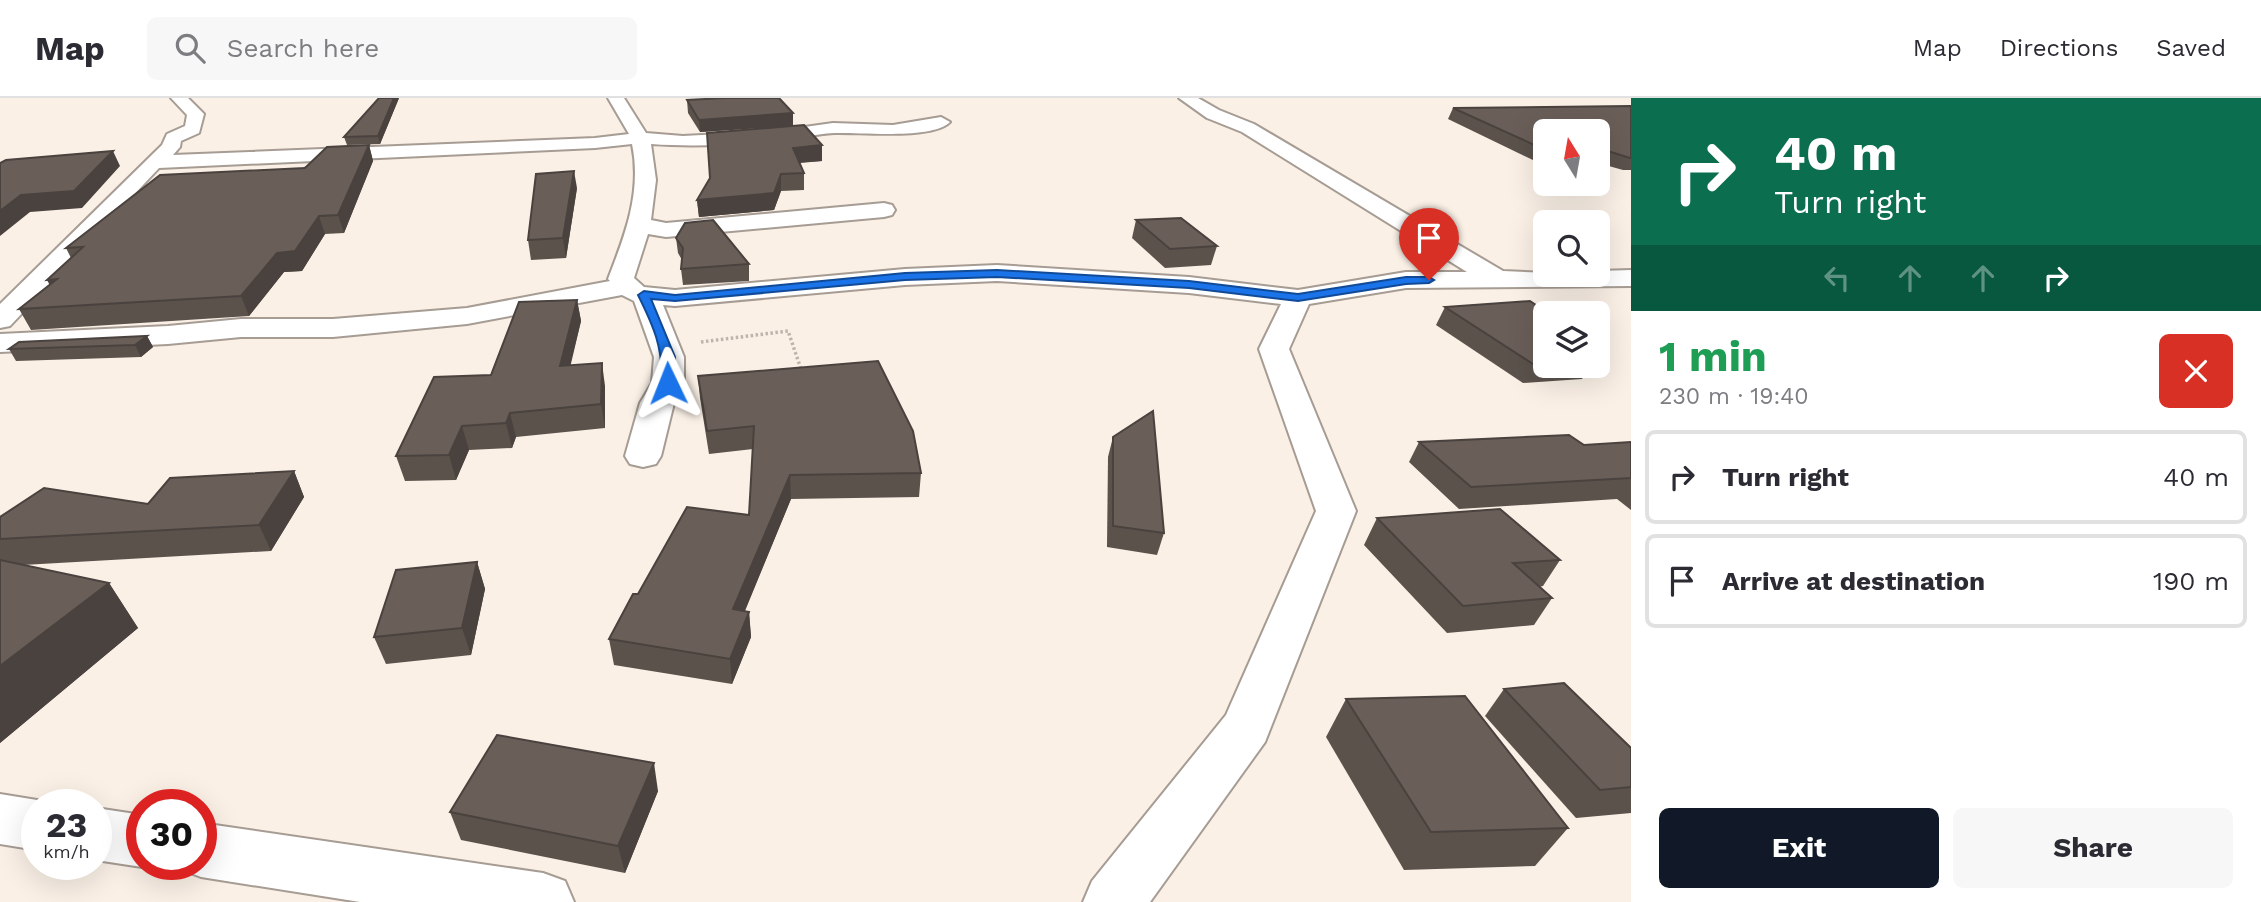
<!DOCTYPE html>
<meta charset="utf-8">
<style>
body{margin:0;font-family:"Work Sans",sans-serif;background:#f7f7f7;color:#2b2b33;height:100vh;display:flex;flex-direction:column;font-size:26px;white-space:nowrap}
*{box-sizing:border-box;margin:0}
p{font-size:23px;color:#7c7c81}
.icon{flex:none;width:38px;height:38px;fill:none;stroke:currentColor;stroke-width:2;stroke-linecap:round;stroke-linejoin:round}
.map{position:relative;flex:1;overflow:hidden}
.side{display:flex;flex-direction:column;background:#fff;width:630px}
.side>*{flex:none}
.top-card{background:#0b6e4f;color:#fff;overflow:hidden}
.needle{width:46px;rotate:349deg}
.buttons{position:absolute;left:1533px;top:21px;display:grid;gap:14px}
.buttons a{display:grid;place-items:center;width:77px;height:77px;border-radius:10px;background:#fff;box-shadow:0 7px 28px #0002;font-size:35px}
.speed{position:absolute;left:21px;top:691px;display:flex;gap:14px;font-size:35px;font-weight:700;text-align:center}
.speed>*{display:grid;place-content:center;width:91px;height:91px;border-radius:50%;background:#fff;box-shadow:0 7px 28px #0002;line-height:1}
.speed small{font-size:18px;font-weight:400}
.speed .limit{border:10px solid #d22;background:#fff;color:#111}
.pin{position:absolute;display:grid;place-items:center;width:60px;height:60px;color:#fff;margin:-72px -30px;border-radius:50% 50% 50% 0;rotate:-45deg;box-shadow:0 0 7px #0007}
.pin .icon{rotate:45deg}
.me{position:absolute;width:77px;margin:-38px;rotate:358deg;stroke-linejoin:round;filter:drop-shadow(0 0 5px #0008)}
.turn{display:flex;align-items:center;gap:24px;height:147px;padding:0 28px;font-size:32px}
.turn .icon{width:91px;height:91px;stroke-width:2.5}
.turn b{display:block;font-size:49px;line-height:60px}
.lanes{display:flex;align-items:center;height:66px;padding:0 28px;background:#0003;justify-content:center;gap:35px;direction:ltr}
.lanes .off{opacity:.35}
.round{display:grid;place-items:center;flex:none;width:74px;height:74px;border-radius:10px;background:#f7f7f7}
.headline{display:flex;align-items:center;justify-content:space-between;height:119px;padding:0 28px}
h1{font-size:42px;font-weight:700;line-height:52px;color:#1e9e55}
.primary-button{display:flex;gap:14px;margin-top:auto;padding:14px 28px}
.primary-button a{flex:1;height:80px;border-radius:10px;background:#111827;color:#fff;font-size:28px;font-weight:700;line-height:80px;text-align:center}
.primary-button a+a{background:#f7f7f7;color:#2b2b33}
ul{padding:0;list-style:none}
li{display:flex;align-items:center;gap:21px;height:94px;margin:0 14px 10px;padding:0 14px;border:4px solid #e1e1e2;border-radius:10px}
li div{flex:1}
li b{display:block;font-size:26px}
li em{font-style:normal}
header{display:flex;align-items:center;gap:42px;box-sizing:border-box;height:98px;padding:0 35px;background:#fff;border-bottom:2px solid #e1e1e2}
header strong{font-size:33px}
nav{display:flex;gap:38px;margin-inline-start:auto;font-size:24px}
.search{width:490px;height:63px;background:#f7f7f7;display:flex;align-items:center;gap:18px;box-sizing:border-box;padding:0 24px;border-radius:10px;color:#7c7c81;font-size:26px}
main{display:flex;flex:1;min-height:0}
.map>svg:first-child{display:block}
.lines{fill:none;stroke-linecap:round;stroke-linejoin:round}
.minor-casing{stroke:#a69c93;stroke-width:4}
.path-far1{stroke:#bdb5ad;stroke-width:3.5;stroke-dasharray:2.5 2.5;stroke-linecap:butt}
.path{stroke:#bdb5ad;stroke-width:4.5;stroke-dasharray:3.5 3.5;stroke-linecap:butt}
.minor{fill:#fff;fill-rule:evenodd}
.wall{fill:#5b524c}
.shaded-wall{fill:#4a423e}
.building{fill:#6a5f58;stroke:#4a423e;stroke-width:2}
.route{fill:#1a73e8;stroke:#114b97;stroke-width:2}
</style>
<header>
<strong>Map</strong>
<div class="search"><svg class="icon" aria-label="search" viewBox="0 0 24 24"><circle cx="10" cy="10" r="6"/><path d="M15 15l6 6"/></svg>Search here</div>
<nav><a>Map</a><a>Directions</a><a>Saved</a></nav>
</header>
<main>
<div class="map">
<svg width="1631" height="804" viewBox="0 0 1631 804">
<rect width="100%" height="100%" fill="#faf0e6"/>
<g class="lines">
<defs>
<g id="minor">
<path d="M 171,0 L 188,0 L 204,16 L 199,35 L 181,43 L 180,49 L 173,57 L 595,40 L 629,36 L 608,0 L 624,0 L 646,35 L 683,38 L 776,33 L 833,25 L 893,27 L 941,19 L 950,24 C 933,42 858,34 834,35 C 814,36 794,42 775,43 C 734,47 692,49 651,46 L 656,82 L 651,122 L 666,125 L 884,105 L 892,107 L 895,112 L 892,117 L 884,119 L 666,139 L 648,136 L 634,180 L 644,189 L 675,192 L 905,171 L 997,167 L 1189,179 L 1298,192 L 1406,174 L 1467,174 L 1242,34 L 1207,20 L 1179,0 L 1198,0 L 1219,12 L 1254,26 L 1503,173 L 1598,177 L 1598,173 L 1631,172 L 1631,188 L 1406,190 L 1309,206 L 1289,251 L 1356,413 L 1265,644 L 1150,804 L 1083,804 L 1092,783 L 1226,617 L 1316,413 L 1259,251 L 1281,206 L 1189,195 L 997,183 L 905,187 L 675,208 L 663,207 L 684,259 L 684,285 L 674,305 L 661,358 L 656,366 L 643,369 L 630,366 L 625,358 L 640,305 L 652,285 L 654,259 L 634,203 L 622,197 L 467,226 L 333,239 L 241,239 L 168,246 L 0,254 L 0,236 L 168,228 L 241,221 L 333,221 L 467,210 L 610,183 L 608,181 C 625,137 642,94 632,46 L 595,50 L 159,70 L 10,228 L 0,230 L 0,206 L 162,47 L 167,36 L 185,28 L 187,17 Z"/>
<polygon points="0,696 37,702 51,707 37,707 37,752 0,746"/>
<polygon points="96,710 142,717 142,766 149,766 142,769 96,762"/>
<polygon points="201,725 543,775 565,783 574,804 360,804 201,779 180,771 178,766 201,766"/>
</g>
</defs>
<use href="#minor" class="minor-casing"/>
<polyline class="path-far1" points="701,244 788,233 801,271"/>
<polyline class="path" points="800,270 802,275"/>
<use href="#minor" class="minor"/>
</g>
<g class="wall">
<polygon points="379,0 399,0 380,46 347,47 344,39"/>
<polygon points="687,2 793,15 793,28 822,47 822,63 800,65 804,75 804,92 781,93 774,112 699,119 697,102 759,30 700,34 688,15"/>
<polygon points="1631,8 1631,72 1623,72 1598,65 1598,33 1545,33 1545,63 1535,63 1448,21 1453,10"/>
<polygon points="369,47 373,63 344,135 325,136 302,173 284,174 249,218 31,232 19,211 50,187 71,160 66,150"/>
<polygon points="577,90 566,160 531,162 528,142"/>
<polygon points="1136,122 1217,148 1211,167 1165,170 1132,140"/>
<polygon points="676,140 749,166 749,183 683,187 681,171 682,162 678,155"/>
<polygon points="577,202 581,223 570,267 605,288 605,330 516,339 512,350 469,352 456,382 405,383 396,358"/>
<polygon points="1445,209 1542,232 1545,234 1545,268 1590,268 1582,281 1523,285 1436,227"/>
<polygon points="147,238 153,249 141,259 16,263 9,251"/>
<polygon points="698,278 921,375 919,399 791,401 745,513 749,514 751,539 732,586 614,567 609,541 638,496 749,417 753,351 709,356 700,300"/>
<polygon points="1113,339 1164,435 1157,457 1107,449 1108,359"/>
<polygon points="1419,344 1584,347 1631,344 1631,412 1617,401 1459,411 1409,364"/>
<polygon points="294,373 304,399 271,453 23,467 109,485 138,530 0,645 0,419 148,406"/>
<polygon points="1377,420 1560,462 1543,488 1539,489 1552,500 1534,527 1447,535 1364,447"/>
<polygon points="477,464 485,491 471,557 386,566 374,539"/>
<polygon points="1504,591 1631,689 1631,715 1576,720 1485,618"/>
<polygon points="1346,601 1568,730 1535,768 1404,772 1326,639"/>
<polygon points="658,693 625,775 461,742 450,714"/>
</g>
<g class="shaded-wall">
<polygon points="394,0 399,0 380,46 378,38"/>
<polygon points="793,15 793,28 700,34 699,22"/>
<polygon points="369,47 373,63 344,135 338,117"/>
<polygon points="822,47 822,63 793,65 793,50"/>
<polygon points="113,53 120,68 82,110 30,114 0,138 0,113 21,97"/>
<polygon points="574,73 577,90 566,160 563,140"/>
<polygon points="781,76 781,93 774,112 699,119 697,102"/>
<polygon points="319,118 325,136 302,173 284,174 249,218 241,198 277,155"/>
<polygon points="57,181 58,202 47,182"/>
<polygon points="577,202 581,223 565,291 560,268"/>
<polygon points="147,238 153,249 141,259 135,247"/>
<polygon points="602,265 605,288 605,330 601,306"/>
<polygon points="510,315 516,339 512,350 506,325"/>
<polygon points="462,328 469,352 456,382 449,357"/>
<polygon points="294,373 304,399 271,453 259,427"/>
<polygon points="790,377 791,401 735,536 733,511"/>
<polygon points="477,464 485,491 471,557 462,530"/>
<polygon points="109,485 138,530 0,645 0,568"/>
<polygon points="749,514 751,539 732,586 730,561"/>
<polygon points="654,665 658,693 625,775 618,748"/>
</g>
<g class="building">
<polygon points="379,0 394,0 378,38 344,39"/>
<polygon points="724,0 779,0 793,15 699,22 687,2"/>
<polygon points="1631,8 1631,60 1630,60 1598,50 1598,33 1545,33 1545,50 1541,50 1453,10"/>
<polygon points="804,27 822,47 793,50 804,75 781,76 774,95 697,102 710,80 707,35"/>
<polygon points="369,47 338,117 319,118 295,153 277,155 241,198 19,211 57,181 47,182 83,149 66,150 160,77 305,70 327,49"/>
<polygon points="113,53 74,93 21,97 0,113 0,65 6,62"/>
<polygon points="574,73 563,140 528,142 536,76"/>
<polygon points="1181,120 1217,148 1170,151 1136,122"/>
<polygon points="713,122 749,166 681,171 683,150 676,140 685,125"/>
<polygon points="577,202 560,268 602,265 601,306 510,315 506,325 462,328 449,357 396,358 434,279 491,277 519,204"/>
<polygon points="1530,203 1548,215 1545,215 1545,225 1542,232 1545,234 1545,265 1533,266 1445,209"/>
<polygon points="147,238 135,247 9,251 19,244"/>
<polygon points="878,263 913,333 921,375 790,377 733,511 749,514 730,561 609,541 633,496 638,496 687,409 749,417 754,328 707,333 698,278"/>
<polygon points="1153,313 1164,435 1113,428 1113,339"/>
<polygon points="1569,337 1584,347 1631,344 1631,380 1471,389 1419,344"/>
<polygon points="294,373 259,427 0,441 0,419 44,390 148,406 170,380"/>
<polygon points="1500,411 1560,462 1513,465 1552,500 1463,508 1377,420"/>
<polygon points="0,462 109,485 0,568"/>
<polygon points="477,464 462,530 374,539 396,472"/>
<polygon points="1564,585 1631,650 1631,689 1600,692 1504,591"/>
<polygon points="1465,598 1568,730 1431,734 1346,601"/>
<polygon points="497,637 654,665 618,748 450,714"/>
</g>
<path class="route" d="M 997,172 L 1189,183 L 1298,196 L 1406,179 L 1429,179 L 1434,182 L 1429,185 L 1406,186 L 1298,203 L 1189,190 L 997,179 L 905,182 L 675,203 L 651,201 L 675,259 L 674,285 L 668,289 L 661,285 C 664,251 653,227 638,197 L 644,193 L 675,197 L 905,175 Z"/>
</svg>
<div class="buttons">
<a><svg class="needle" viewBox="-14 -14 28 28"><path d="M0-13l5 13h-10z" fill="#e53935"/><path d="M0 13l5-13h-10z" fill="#7c7c81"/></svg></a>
<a><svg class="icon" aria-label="search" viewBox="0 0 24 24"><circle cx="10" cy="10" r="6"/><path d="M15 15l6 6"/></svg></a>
<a><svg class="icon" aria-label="layers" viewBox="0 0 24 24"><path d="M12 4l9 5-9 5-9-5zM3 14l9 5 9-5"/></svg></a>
</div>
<div class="speed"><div>23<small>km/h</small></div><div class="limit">30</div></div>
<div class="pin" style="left:1429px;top:182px;background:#d93025"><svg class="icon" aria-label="arrive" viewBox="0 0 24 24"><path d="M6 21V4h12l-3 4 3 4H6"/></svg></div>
<svg class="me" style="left:668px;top:285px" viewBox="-20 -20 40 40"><path d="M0-17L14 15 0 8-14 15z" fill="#1a73e8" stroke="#fff" stroke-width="4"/></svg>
</div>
<section class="side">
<div class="top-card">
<div class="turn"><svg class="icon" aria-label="right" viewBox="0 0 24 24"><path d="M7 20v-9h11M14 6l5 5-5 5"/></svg><div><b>40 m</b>Turn right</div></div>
<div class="lanes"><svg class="icon off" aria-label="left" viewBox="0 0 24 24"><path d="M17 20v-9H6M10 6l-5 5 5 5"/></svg><svg class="icon off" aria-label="ahead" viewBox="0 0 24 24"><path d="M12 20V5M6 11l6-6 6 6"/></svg><svg class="icon off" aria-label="ahead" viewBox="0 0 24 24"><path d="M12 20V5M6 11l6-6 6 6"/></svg><svg class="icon" aria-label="right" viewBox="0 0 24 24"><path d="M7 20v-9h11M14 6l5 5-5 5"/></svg></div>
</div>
<div class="headline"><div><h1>1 min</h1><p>230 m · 19:40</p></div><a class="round" style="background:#d93025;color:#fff"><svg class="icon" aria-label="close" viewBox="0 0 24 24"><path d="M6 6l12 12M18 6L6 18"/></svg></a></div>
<ul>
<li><svg class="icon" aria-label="right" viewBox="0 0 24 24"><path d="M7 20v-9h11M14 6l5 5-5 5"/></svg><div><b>Turn right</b></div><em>40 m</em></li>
<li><svg class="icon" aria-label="arrive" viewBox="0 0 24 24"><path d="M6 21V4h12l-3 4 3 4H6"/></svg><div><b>Arrive at destination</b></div><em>190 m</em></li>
</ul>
<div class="primary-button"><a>Exit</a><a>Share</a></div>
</section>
</main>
